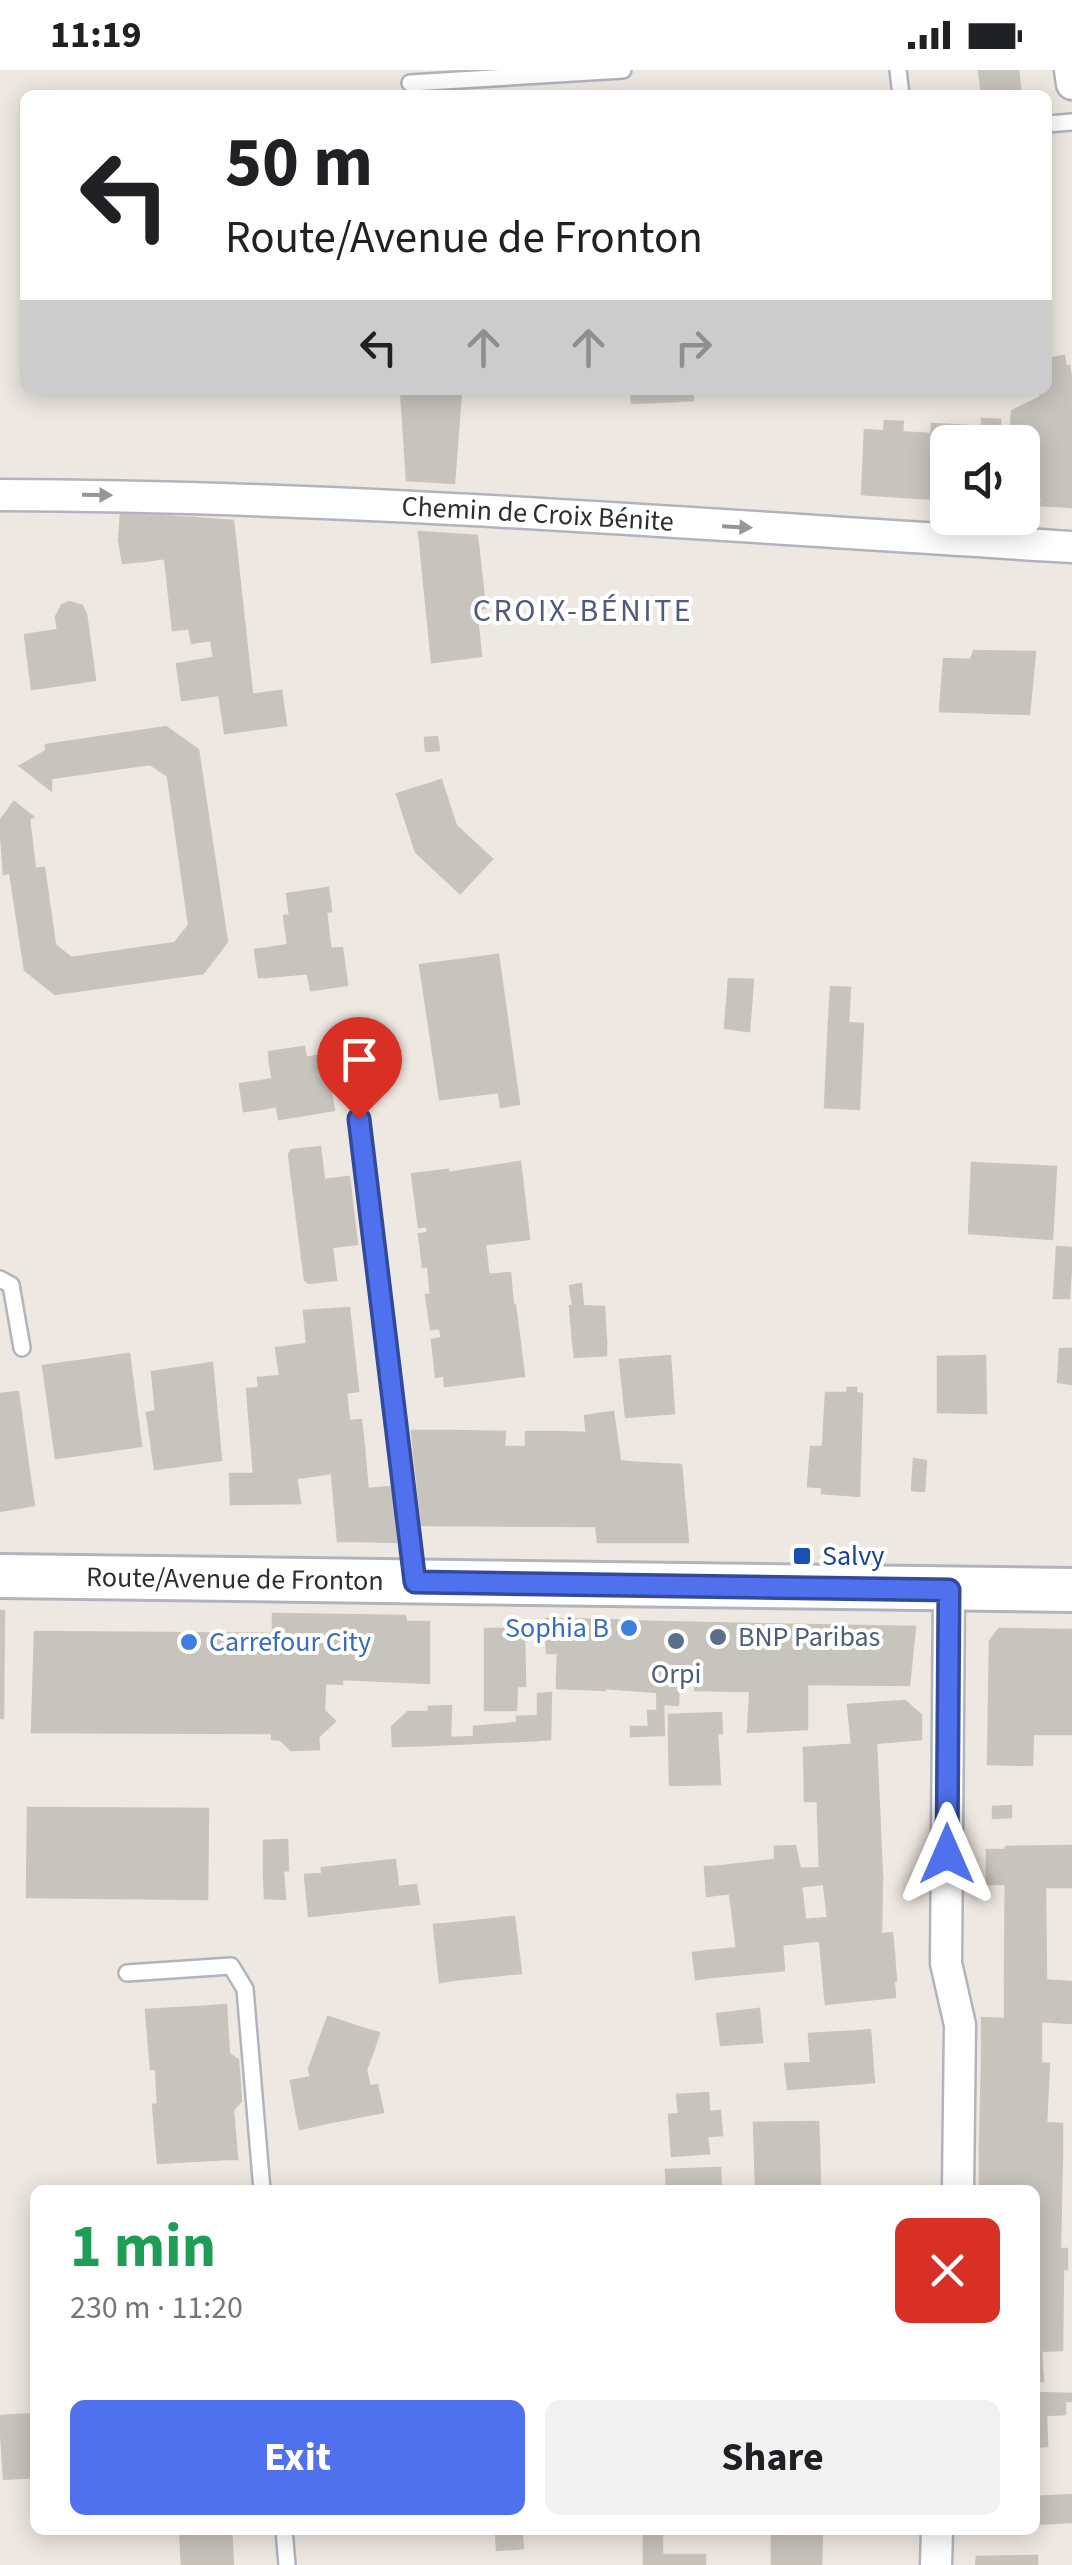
<!DOCTYPE html>
<meta charset="utf-8">
<style>
body{margin:0;font-family:"Source Sans 3",sans-serif;background:#f2f2f2;color:#202124;height:100vh;display:flex;flex-direction:column;font-size:38px;white-space:nowrap}
*{box-sizing:border-box;margin:0}
p{font-size:32px;color:#757577}
.icon{flex:none;width:55px;height:55px;fill:none;stroke:currentColor;stroke-width:2;stroke-linecap:round;stroke-linejoin:round}
.map{position:relative;flex:1;overflow:hidden}
.side{position:absolute;left:30px;top:2115px;width:1010px;height:350px;display:flex;flex-direction:column;background:#fff;border-radius:15px;box-shadow:0 5px 25px #0003}
.side>*{flex:none}
.hud{position:absolute;left:20px;top:20px;width:1032px;height:305px;border-radius:15px;box-shadow:0 5px 25px #0003;background:#fff;color:#202124;overflow:hidden}
.buttons{position:absolute;left:930px;top:355px;display:grid;gap:20px}
.buttons a{display:grid;place-items:center;width:110px;height:110px;border-radius:15px;background:#fff;box-shadow:0 5px 25px #0003;font-size:50px}
.pin{position:absolute;display:grid;place-items:center;width:85px;height:85px;color:#fff;margin:-102px -42px;border-radius:50% 50% 50% 0;rotate:-45deg;box-shadow:0 0 10px #0007}
.pin .icon{rotate:45deg}
.me{position:absolute;width:110px;margin:-55px;rotate:0deg;stroke-linejoin:round;filter:drop-shadow(0 0 8px #0008)}
.turn{display:flex;align-items:center;gap:35px;height:210px;padding:0 40px;font-size:45px}
.turn .icon{width:130px;height:130px;stroke-width:2.5}
.turn b{display:block;font-size:70px;line-height:85px}
.lanes{display:flex;align-items:center;height:95px;padding:0 40px;background:#0003;justify-content:center;gap:50px;direction:ltr}
.lanes .off{opacity:.35}
.round{display:grid;place-items:center;flex:none;width:105px;height:105px;border-radius:15px;background:#f2f2f2}
.headline{display:flex;align-items:center;justify-content:space-between;height:170px;padding:0 40px}
h1{font-size:60px;font-weight:700;line-height:75px;color:#1e9e55}
.button{display:flex;gap:20px;margin-top:auto;padding:20px 40px}
.button a{flex:1;height:115px;border-radius:15px;background:#4f71ee;color:#fff;font-size:40px;font-weight:700;line-height:115px;text-align:center}
.button a+a{background:#f2f2f2;color:#202124}
.status{display:flex;justify-content:space-between;align-items:center;height:70px;padding:0 50px;background:#fff;direction:ltr}
.status svg{height:28px;fill:currentColor}
.map>svg:first-child{display:block}
.building{fill:#c7c3bd;stroke:#cac4bb;stroke-width:2.5}
.lines{fill:none;stroke-linecap:round;stroke-linejoin:round}
.lane-casing{stroke:#b2b4bd;stroke-width:20}
.street-casing{stroke:#b2b4bd;stroke-width:35}
.secondary-casing{stroke:#b2b4bd;stroke-width:48}
.lane{stroke:#fff;stroke-width:15}
.street{stroke:#fff;stroke-width:30}
.secondary{stroke:#fff;stroke-width:42}
.oneway{fill:#969696}
.route-casing{stroke:#33499b;stroke-width:25}
.route{stroke:#4f71ee;stroke-width:18}
.transit-dot{fill:#1a4fb4;stroke:#fff;stroke-width:4}
.shop-dot{fill:#3f7fe0;stroke:#fff;stroke-width:4}
.service-dot{fill:#5c6f8a;stroke:#fff;stroke-width:4}
.labels{text-anchor:middle;dominant-baseline:central;stroke-width:8;stroke-linejoin:round;paint-order:stroke}
.street-label{font-size:28px;fill:#2e2e2e;stroke:#fff}
.transit-label{font-size:28px;fill:#164399;stroke:#fff;text-anchor:start}
.shop-label{font-size:28px;fill:#366cbe;stroke:#fff;text-anchor:end}
.service-label{font-size:28px;fill:#4e5e75;stroke:#fff;text-anchor:start}
.quarter-label{font-size:32px;letter-spacing:2.5px;fill:#515a7c;stroke:#fff}
</style>
<div class="status"><b>11:19</b><svg viewBox="0 0 49 12"><path d="M0 12V9h3v3zM5 12V6h3v6zM10 12V3h3v9zM15 12V0h3v12zM26 1h20v11H26zM47 4h2v5h-2z"/></svg></div>
<div class="map">
<svg width="1072" height="2495" viewBox="0 0 1072 2495">
<rect width="100%" height="100%" fill="#eee8e2"/>
<g class="building">
<polygon points="979,0 1018,0 1021,25 982,25"/>
<polygon points="1064,286 1066,297 1048,300 1048,289"/>
<polygon points="1069,296 1072,313 1072,437 1041,435 1042,427 1033,426 1032,434 1022,434 1022,372 948,372 948,429 943,429 944,421 918,419 918,428 862,424 865,360 981,367 982,360 1011,361 1012,341 1041,327 1039,320 1048,320 1048,300"/>
<polygon points="401,320 461,321 454,413 407,410"/>
<polygon points="631,320 676,320 676,331 632,333"/>
<polygon points="676,320 692,320 693,330 676,331"/>
<polygon points="982,349 1000,350 1000,361 982,360"/>
<polygon points="885,351 903,352 902,362 884,362"/>
<polygon points="932,354 967,356 966,366 931,364"/>
<polygon points="918,419 944,421 943,429 918,428"/>
<polygon points="121,444 193,448 211,570 203,571 200,557 173,560 165,488 144,491 142,473 119,470"/>
<polygon points="193,448 233,451 252,624 220,629"/>
<polygon points="419,462 477,466 485,538 476,539 481,586 432,592"/>
<polygon points="119,470 142,473 144,491 123,493"/>
<polygon points="69,532 82,536 86,544 95,610 32,619 25,565 58,560 56,547 62,535"/>
<polygon points="200,557 203,571 192,573 189,558"/>
<polygon points="974,581 1035,582 1029,644 940,641 944,589 971,590"/>
<polygon points="214,588 219,625 182,630 177,594"/>
<polygon points="281,621 286,655 225,663 220,629"/>
<polygon points="166,657 198,680 227,872 203,903 55,924 25,900 10,802 4,804 0,751 14,732 33,747 29,749 35,799 44,798 55,875 71,888 175,873 189,855 168,706 150,694 51,708 51,720 20,696 46,681 46,675"/>
<polygon points="437,667 439,680 426,681 425,668"/>
<polygon points="441,710 456,756 446,759 432,713"/>
<polygon points="432,713 446,759 456,756 492,789 460,823 416,782 397,724"/>
<polygon points="328,818 331,841 326,842 333,901 266,907 263,879 288,875 284,846 290,845 287,824"/>
<polygon points="342,878 347,915 311,920 308,904 333,901 330,879"/>
<polygon points="263,879 266,907 259,907 255,880"/>
<polygon points="498,885 519,1034 501,1037 499,1022 440,1029 420,895"/>
<polygon points="729,909 753,910 749,961 725,958"/>
<polygon points="831,917 850,918 848,953 829,952"/>
<polygon points="829,952 863,954 859,1039 825,1037"/>
<polygon points="304,977 306,988 270,993 269,982"/>
<polygon points="325,985 329,1011 325,1013 326,1018 330,1017 334,1040 279,1049 270,993"/>
<polygon points="273,1009 277,1036 260,1039 255,1012"/>
<polygon points="255,1012 260,1039 244,1041 240,1014"/>
<polygon points="320,1077 324,1110 349,1107 353,1141 297,1148 289,1084 292,1080"/>
<polygon points="520,1092 529,1169 485,1174 492,1238 515,1235 524,1306 445,1316 444,1305 436,1307 432,1270 442,1268 440,1258 431,1259 426,1225 431,1225 428,1196 423,1197 419,1164 428,1163 427,1156 419,1157 412,1104 448,1100 448,1103"/>
<polygon points="972,1093 1056,1097 1052,1169 969,1163"/>
<polygon points="353,1141 357,1174 332,1177 336,1210 309,1213 305,1210 297,1148"/>
<polygon points="1057,1177 1072,1178 1069,1228 1054,1228"/>
<polygon points="510,1203 513,1235 492,1238 488,1205"/>
<polygon points="581,1214 583,1237 573,1236 570,1216"/>
<polygon points="570,1236 604,1237 606,1272 573,1272"/>
<polygon points="349,1238 358,1321 284,1331 276,1278 307,1274 304,1241"/>
<polygon points="573,1272 606,1272 606,1285 575,1287"/>
<polygon points="1060,1279 1072,1279 1072,1314 1058,1312"/>
<polygon points="129,1284 141,1376 56,1388 43,1296"/>
<polygon points="670,1286 674,1343 626,1347 620,1290"/>
<polygon points="985,1286 986,1343 938,1342 938,1287"/>
<polygon points="212,1293 221,1390 155,1399 147,1343 156,1341 152,1302"/>
<polygon points="281,1306 300,1433 231,1434 230,1404 254,1404 247,1319 259,1318 258,1308"/>
<polygon points="848,1318 856,1318 856,1323 862,1324 859,1426 822,1423 822,1417 808,1416 811,1377 823,1377 826,1323 847,1323"/>
<polygon points="18,1322 30,1410 7,1414 8,1428 0,1429 0,1324"/>
<polygon points="346,1323 349,1351 361,1350 364,1378 330,1381 332,1403 296,1408 284,1331"/>
<polygon points="613,1342 620,1391 625,1392 626,1417 592,1416 585,1346"/>
<polygon points="412,1361 450,1361 449,1382 414,1382"/>
<polygon points="450,1361 505,1362 504,1377 526,1377 526,1362 556,1362 555,1384 588,1384 597,1456 422,1455 414,1382 449,1382"/>
<polygon points="556,1362 586,1363 588,1384 555,1384"/>
<polygon points="364,1378 369,1436 362,1437 364,1471 338,1471 330,1381"/>
<polygon points="914,1389 926,1391 924,1421 912,1420"/>
<polygon points="625,1392 658,1394 660,1418 626,1417"/>
<polygon points="658,1394 681,1395 688,1472 598,1472 592,1416 660,1418"/>
<polygon points="30,1410 34,1435 0,1441 0,1429 8,1428 7,1414"/>
<polygon points="391,1417 396,1472 364,1471 362,1437 369,1436 368,1419"/>
<polygon points="0,1541 4,1541 3,1648 0,1648"/>
<polygon points="273,1544 405,1546 406,1552 429,1552 429,1613 342,1609 342,1614 325,1613 324,1641 335,1651 318,1667 319,1679 291,1680 281,1670 272,1669"/>
<polygon points="546,1549 605,1550 605,1610 557,1608 558,1583 547,1583"/>
<polygon points="605,1550 656,1552 657,1622 605,1618"/>
<polygon points="656,1552 754,1554 750,1621 695,1620 696,1608 679,1608 678,1635 663,1634 664,1665 658,1665"/>
<polygon points="754,1554 915,1557 909,1615 807,1614 807,1659 748,1662"/>
<polygon points="485,1559 524,1559 525,1616 517,1616 516,1640 485,1640"/>
<polygon points="999,1559 1072,1560 1072,1664 1033,1664 1032,1695 988,1694 990,1571"/>
<polygon points="35,1562 273,1564 273,1663 32,1662"/>
<polygon points="557,1608 605,1610 605,1620 557,1618"/>
<polygon points="551,1623 550,1669 538,1670 538,1624"/>
<polygon points="905,1631 921,1645 921,1669 852,1675 848,1635"/>
<polygon points="451,1636 450,1668 474,1667 474,1657 517,1653 517,1647 538,1646 538,1670 430,1675 429,1637"/>
<polygon points="648,1641 658,1641 658,1665 631,1666 631,1657 649,1657"/>
<polygon points="408,1642 429,1642 430,1675 393,1676 392,1657"/>
<polygon points="721,1643 722,1663 669,1665 669,1645"/>
<polygon points="717,1663 720,1714 670,1715 669,1665"/>
<polygon points="876,1673 879,1739 818,1743 818,1731 805,1731 804,1678"/>
<polygon points="1011,1736 1011,1747 993,1748 993,1737"/>
<polygon points="28,1738 208,1739 207,1829 27,1827"/>
<polygon points="879,1739 882,1808 714,1825 712,1797 775,1790 775,1777 795,1776 800,1799 820,1798 818,1743"/>
<polygon points="287,1770 288,1800 264,1802 264,1771"/>
<polygon points="1072,1776 1072,1817 1045,1817 1046,1911 1005,1908 1006,1777"/>
<rect x="987" y="1780" width="19" height="34"/>
<polygon points="395,1790 400,1836 309,1846 305,1805 322,1804 322,1798"/>
<polygon points="705,1797 712,1797 714,1825 707,1826"/>
<polygon points="283,1801 285,1829 265,1828 264,1802"/>
<polygon points="882,1808 881,1864 737,1879 730,1824 801,1816 805,1850 828,1848 824,1814"/>
<polygon points="416,1815 419,1834 400,1836 398,1817"/>
<polygon points="514,1847 521,1903 510,1904 503,1848"/>
<polygon points="503,1848 510,1904 452,1910 445,1854"/>
<polygon points="445,1854 452,1910 440,1912 434,1855"/>
<polygon points="892,1863 894,1885 885,1887 887,1911 893,1911 894,1916 825,1925 820,1870"/>
<polygon points="782,1874 784,1900 712,1907 708,1881"/>
<polygon points="708,1881 712,1907 696,1909 693,1883"/>
<polygon points="894,1885 896,1911 887,1911 885,1887"/>
<polygon points="1005,1908 1072,1912 1072,1953 1005,1949"/>
<polygon points="894,1916 895,1927 826,1934 825,1925"/>
<polygon points="226,1935 228,1970 217,1971 214,1936"/>
<polygon points="214,1936 217,1971 228,1970 229,1984 238,1990 241,2031 233,2040 234,2052 223,2053 226,2089 158,2093 153,2035 181,2033 180,2016 157,2017 156,1999 151,1999 146,1940"/>
<polygon points="759,1939 762,1972 721,1975 717,1944"/>
<polygon points="328,1947 368,1960 362,1978 373,1981 366,2000 370,2017 358,2019 363,2040 346,2043 347,2049 330,2052 327,2039 297,2045 291,2011 311,2007 309,1999"/>
<polygon points="982,1948 1041,1951 1041,1994 982,1991"/>
<polygon points="368,1960 379,1963 373,1981 362,1978"/>
<polygon points="870,1960 872,1988 862,1988 860,1961"/>
<polygon points="860,1961 862,1988 872,1988 874,2012 788,2019 785,1994 811,1993 809,1964"/>
<polygon points="982,1991 1049,1994 1046,2053 1062,2054 1062,2082 980,2078"/>
<polygon points="377,2015 383,2042 347,2049 346,2043 363,2040 358,2019"/>
<polygon points="180,2016 181,2033 158,2035 157,2017"/>
<polygon points="708,2023 709,2042 679,2044 677,2025"/>
<polygon points="327,2039 330,2052 300,2059 297,2045"/>
<polygon points="720,2041 722,2065 707,2066 709,2083 672,2086 669,2045"/>
<polygon points="234,2052 237,2089 226,2089 223,2053"/>
<polygon points="818,2052 819,2077 810,2078 813,2115 756,2118 754,2053"/>
<polygon points="819,2077 820,2115 813,2115 810,2078"/>
<polygon points="980,2078 1062,2082 1061,2126 1035,2124 1035,2120 980,2119"/>
<polygon points="720,2098 721,2119 737,2120 667,2120 666,2100"/>
<polygon points="1035,2124 1061,2126 1060,2179 1067,2179 1067,2199 1035,2197"/>
<polygon points="1035,2197 1063,2199 1062,2280 1035,2281"/>
<polygon points="1035,2281 1041,2281 1043,2311 1035,2311"/>
<polygon points="1035,2323 1072,2324 1072,2331 1065,2331 1065,2344 1046,2345 1047,2376 1035,2377"/>
<polygon points="35,2344 35,2407 4,2409 0,2346"/>
<polygon points="1072,2425 1072,2452 1035,2454 1035,2427"/>
<polygon points="180,2460 231,2460 233,2495 182,2495"/>
<polygon points="496,2460 521,2460 523,2478 497,2480"/>
<polygon points="781,2460 822,2460 821,2495 772,2495 772,2466 781,2465"/>
<polygon points="644,2465 662,2466 662,2485 705,2485 705,2495 644,2495"/>
<polygon points="1037,2486 1037,2495 976,2495 977,2487"/>
</g>
<g class="lines">
<defs>
<g id="lane">
<polyline points="898,0 901,25"/>
<polyline points="410,13 623,0"/>
<polyline points="1048,54 1072,52"/>
<polyline points="359,1049 415,1508"/>
<polyline points="0,1209 11,1215 22,1278"/>
<polyline points="127,1903 231,1896 245,1919 262,2120"/>
<polyline points="284,2460 287,2495"/>
</g>
<g id="street">
<polyline points="1070,0 1072,14"/>
<path id="s1" d="M 0,425 C 357,426 715,456 1072,477"/>
<polyline points="949,1520 946,1893 960,1955 958,2120"/>
<polyline points="936,2495 937,2460"/>
</g>
<g id="secondary">
<path id="s2" d="M 0,1506 L 1072,1520"/>
</g>
</defs>
<use href="#lane" class="lane-casing"/>
<use href="#street" class="street-casing"/>
<use href="#secondary" class="secondary-casing"/>
<use href="#lane" class="lane"/>
<use href="#street" class="street"/>
<use href="#secondary" class="secondary"/>
</g>
<defs><path id="oneway-solid" d="M-6-.8H1V-3.2L6.5 0L1 3.2V.8H-6Z" transform="scale(2.5)"/></defs>
<g class="oneway">
<use href="#oneway-solid" transform="translate(97 425) rotate(1)"/>
<use href="#oneway-solid" transform="translate(737 457) rotate(3)"/>
</g>
<g class="lines">
<defs>
<polyline id="route" points="359,1049 415,1512 949,1520 947,1784"/>
</defs>
<use href="#route" class="route-casing"/>
<use href="#route" class="route"/>
</g>
<rect class="transit-dot" x="792" y="1476" width="20" height="20" rx="5"/>
<g class="shop-dot">
<circle cx="629" cy="1558" r="10"/>
<circle cx="189" cy="1572" r="10"/>
</g>
<g class="service-dot">
<circle cx="718" cy="1567" r="10"/>
<circle cx="676" cy="1571" r="10"/>
</g>
<g class="labels">
<g class="street-label">
<text stroke="none"><textPath href="#s1" startOffset="538">Chemin de Croix Bénite</textPath></text>
<text stroke="none"><textPath href="#s2" startOffset="235">Route/Avenue de Fronton</textPath></text>
</g>
<g class="transit-label">
<text x="822" y="1486">Salvy</text>
</g>
<g class="shop-label">
<text x="609" y="1558">Sophia B</text>
<text x="209" y="1572" text-anchor="start">Carrefour City</text>
</g>
<g class="service-label">
<text x="738" y="1567">BNP Paribas</text>
<text x="676" y="1604" text-anchor="middle">Orpi</text>
</g>
<g class="quarter-label">
<text x="583" y="541">CROIX-BÉNITE</text>
</g>
</g>
</svg>
<div class="buttons">
<a><svg class="icon" aria-label="sound" viewBox="0 0 24 24"><path d="M4 9h4l5-4v14l-5-4H4zM17 9q2 3 0 6"/></svg></a>
</div>
<div class="pin" style="left:359px;top:1049px;background:#d93025"><svg class="icon" aria-label="arrive" viewBox="0 0 24 24"><path d="M6 21V4h12l-3 4 3 4H6"/></svg></div>
<svg class="me" style="left:947px;top:1784px" viewBox="-20 -20 40 40"><path d="M0-17L14 15 0 8-14 15z" fill="#4f71ee" stroke="#fff" stroke-width="4"/></svg>
<div class="hud">
<div class="turn"><svg class="icon" aria-label="left" viewBox="0 0 24 24"><path d="M17 20v-9H6M10 6l-5 5 5 5"/></svg><div><b>50 m</b>Route/Avenue de Fronton</div></div>
<div class="lanes"><svg class="icon" aria-label="left" viewBox="0 0 24 24"><path d="M17 20v-9H6M10 6l-5 5 5 5"/></svg><svg class="icon off" aria-label="ahead" viewBox="0 0 24 24"><path d="M12 20V5M6 11l6-6 6 6"/></svg><svg class="icon off" aria-label="ahead" viewBox="0 0 24 24"><path d="M12 20V5M6 11l6-6 6 6"/></svg><svg class="icon off" aria-label="right" viewBox="0 0 24 24"><path d="M7 20v-9h11M14 6l5 5-5 5"/></svg></div>
</div>
<section class="side">
<div class="headline"><div><h1>1 min</h1><p>230 m · 11:20</p></div><a class="round" style="background:#d93025;color:#fff"><svg class="icon" aria-label="close" viewBox="0 0 24 24"><path d="M6 6l12 12M18 6L6 18"/></svg></a></div>
<div class="button"><a>Exit</a><a>Share</a></div>
</section>
</div>
